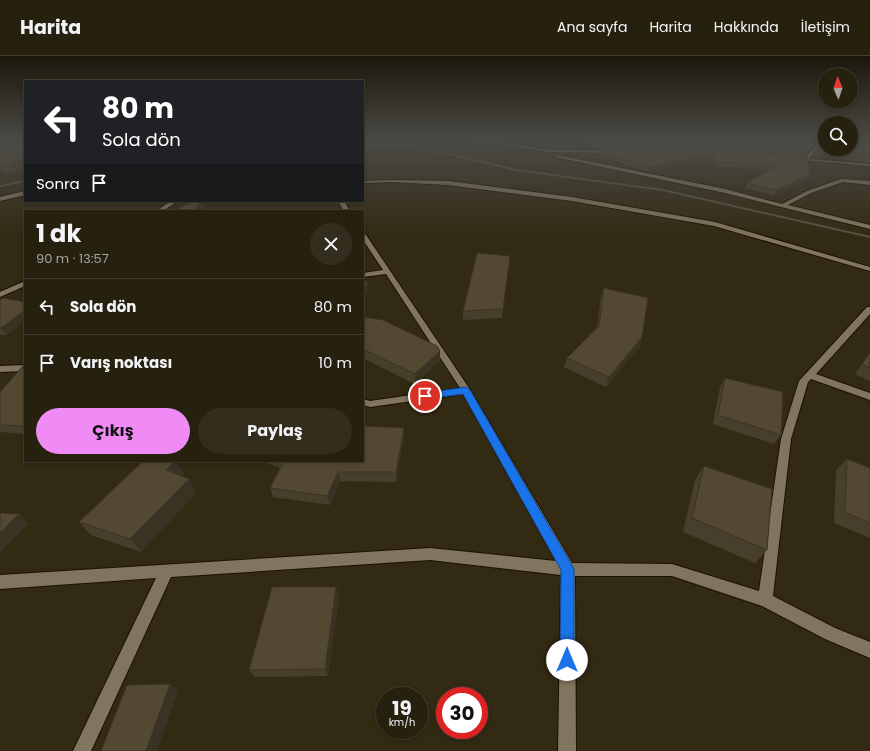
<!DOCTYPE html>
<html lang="tr">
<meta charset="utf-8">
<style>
body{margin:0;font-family:Poppins,sans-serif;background:#322d1d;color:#f1f3f6;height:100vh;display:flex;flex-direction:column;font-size:15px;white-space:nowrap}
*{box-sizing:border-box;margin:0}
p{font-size:13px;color:#a4a39e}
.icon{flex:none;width:22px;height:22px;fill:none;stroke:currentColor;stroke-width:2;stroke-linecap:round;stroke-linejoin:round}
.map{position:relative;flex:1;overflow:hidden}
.drawer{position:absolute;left:24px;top:154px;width:340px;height:252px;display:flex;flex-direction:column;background:#26200f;border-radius:0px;box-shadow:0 2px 6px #0003,0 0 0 1px #423e2f}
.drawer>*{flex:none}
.top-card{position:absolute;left:24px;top:24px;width:340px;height:122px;border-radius:0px;box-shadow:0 2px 6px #0003,0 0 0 1px #423e2f;background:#202124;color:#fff;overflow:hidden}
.needle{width:26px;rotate:358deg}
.tools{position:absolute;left:818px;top:12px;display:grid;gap:8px}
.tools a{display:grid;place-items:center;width:40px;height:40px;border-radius:50%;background:#26200f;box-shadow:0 2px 6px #0003,0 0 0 1px #423e2f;font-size:20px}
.speed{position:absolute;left:376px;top:631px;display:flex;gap:8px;font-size:20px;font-weight:700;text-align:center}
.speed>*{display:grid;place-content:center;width:52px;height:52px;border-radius:50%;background:#26200f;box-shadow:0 2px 6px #0003,0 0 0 1px #423e2f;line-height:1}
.speed small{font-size:10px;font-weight:400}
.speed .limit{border:6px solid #d22;background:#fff;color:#111}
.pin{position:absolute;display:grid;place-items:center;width:34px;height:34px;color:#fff;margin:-17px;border:2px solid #fff;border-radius:50%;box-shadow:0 1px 4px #0007}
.me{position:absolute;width:44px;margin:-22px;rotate:0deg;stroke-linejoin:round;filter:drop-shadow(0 0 3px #0008)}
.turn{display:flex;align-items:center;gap:14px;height:84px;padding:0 12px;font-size:18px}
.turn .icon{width:52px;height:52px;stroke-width:2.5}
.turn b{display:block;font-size:28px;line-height:34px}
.then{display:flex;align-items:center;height:38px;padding:0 12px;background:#0003;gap:8px;font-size:15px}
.round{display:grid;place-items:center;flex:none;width:42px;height:42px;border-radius:21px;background:#322d1d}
.head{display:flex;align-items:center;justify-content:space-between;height:68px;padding:0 12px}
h1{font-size:24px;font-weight:700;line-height:30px}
.action{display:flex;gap:8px;margin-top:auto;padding:8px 12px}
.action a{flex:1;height:46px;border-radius:24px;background:#f08bf5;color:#111;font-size:16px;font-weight:700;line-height:46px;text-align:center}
.action a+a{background:#322d1d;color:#f1f3f6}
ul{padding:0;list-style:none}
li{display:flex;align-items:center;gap:12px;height:56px;padding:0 12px;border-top:1px solid #423e2f}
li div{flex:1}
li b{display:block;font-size:15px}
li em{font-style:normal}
header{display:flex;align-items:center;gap:24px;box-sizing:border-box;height:56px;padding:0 20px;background:#26200f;border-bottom:1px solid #423e2f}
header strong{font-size:19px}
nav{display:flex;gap:22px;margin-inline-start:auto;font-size:14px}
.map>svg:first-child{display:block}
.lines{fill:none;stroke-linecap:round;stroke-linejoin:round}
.stream{fill:#585243;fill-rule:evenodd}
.minor-casing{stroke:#1b1201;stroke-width:2}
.minor{fill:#80755e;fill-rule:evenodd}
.wall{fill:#473f2c}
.shaded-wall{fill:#3a3324}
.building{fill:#534933;stroke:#3a3324}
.route{fill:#1a73e8;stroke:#114b97}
</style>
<header>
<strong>Harita</strong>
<nav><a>Ana sayfa</a><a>Harita</a><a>Hakkında</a><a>İletişim</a></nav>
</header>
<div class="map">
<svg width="870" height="695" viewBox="0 0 870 695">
<rect width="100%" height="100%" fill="#332a14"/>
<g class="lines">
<g class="stream">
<polygon points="363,88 415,89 516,113 663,133 870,180 870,182 663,135 516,115 415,91 363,90"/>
<polygon points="25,124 25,126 0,131 0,129"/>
</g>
<defs>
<g id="minor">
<polygon points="468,84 480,84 550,94 613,95 615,96 613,97 550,96"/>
<polygon points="825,84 825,86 821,87 809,103 870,108 870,110 793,103 795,102 805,102 819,85"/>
<polygon points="557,99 725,133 782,148 807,135 841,123 870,125 870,129 843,126 811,137 788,149 870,169 870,173 725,137 555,101"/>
<polygon points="392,124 448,125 572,141 715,166 870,211 870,215 714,170 572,145 448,129 392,126 363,127 363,125"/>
<polygon points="25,135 25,139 0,145 0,141"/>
<polygon points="171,145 178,145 163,155 156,155"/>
<polygon points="338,145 344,145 350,155 344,155"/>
<polygon points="363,177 366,179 469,332 572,507 672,508 759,535 781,383 799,325 867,251 870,251 870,258 816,318 870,337 870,344 811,323 808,326 791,383 773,540 835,572 870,586 870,602 825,583 762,550 672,520 575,520 576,695 558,695 561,519 430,504 171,521 91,695 73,695 156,522 0,533 0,519 430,492 556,505 463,338 370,351 363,349 363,343 370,345 460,332 386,218 363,221 363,217 383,214 363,184"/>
<polygon points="25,225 25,230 0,241 0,236"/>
<polygon points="25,309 25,315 0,316 0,310"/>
</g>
</defs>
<use href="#minor" class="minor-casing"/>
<use href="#minor" class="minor"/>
</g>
<g class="wall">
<polygon points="25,84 25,113 18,113 14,117 4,116 0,113 0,88 3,88"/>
<polygon points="587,84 818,84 807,98 805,98 804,100 699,92 596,93"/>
<polygon points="870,84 870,107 814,99 817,94"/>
<polygon points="700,92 807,101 810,119 808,124 774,139 745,132 747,127 769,114 715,110 711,101 649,116 603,101 600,98 601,94"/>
<polygon points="510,200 502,262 463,264 463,255"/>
<polygon points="604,232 642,281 639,291 606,331 564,311 567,302 597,271 601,240"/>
<polygon points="0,244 25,246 25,265 6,279 0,279"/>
<polygon points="363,261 440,295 440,304 415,328 363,302"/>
<polygon points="870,296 870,325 855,318"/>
<polygon points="25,308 25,378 0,376 0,336"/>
<polygon points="725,322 781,379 774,388 713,368 720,331"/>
<polygon points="365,367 366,370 404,381 396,426 340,425 330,449 273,441 270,432 280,412 261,405 363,405"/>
<polygon points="847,403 870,412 870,482 834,467 836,414"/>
<polygon points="704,410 767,494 755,507 683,476 695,424"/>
<polygon points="184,418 182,420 196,437 141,496 91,479 79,466"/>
<polygon points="339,540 328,620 255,621 249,614"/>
</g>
<g class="shaded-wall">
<polygon points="816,84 818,84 807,98 809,93"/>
<polygon points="712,97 711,101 649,116 650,111"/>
<polygon points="14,105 18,113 14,117 9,108"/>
<polygon points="810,119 808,124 774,139 776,134"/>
<polygon points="203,145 206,152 203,155 193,155"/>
<polygon points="368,226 369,235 363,244 363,234"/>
<polygon points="25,254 25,265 6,279 1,272"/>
<polygon points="642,281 639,291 606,331 609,321"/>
<polygon points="440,295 440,304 415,328 415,318"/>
<polygon points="25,368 25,374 22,370"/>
<polygon points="404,372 404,381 396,426 396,416"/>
<polygon points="175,405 177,405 184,418 175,428 166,414"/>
<polygon points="338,416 340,425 330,449 327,440"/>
<polygon points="189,423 196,437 141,496 130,483"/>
<polygon points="19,458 29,467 0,496 0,477"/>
<polygon points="336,531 339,540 328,620 325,613"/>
<polygon points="170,628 178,635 157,695 146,695"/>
</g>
<g class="building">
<polygon points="13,84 25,84 25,105 14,105 9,108 0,108 0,88 3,88"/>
<polygon points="593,84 816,84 809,93 806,92 807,95 701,87 597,88"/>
<polygon points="824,84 825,84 825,93 851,93 851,84 870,84 870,102 817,94"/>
<polygon points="700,92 807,101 810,119 776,134 747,127 776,110 717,105 712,97 650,111 604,96 601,94"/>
<polygon points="193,145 203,145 193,155 174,155"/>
<polygon points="477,197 510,200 503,253 463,255"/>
<polygon points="363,226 368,226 363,234"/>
<polygon points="604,232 648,242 642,281 609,321 567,302 599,270"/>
<polygon points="3,242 25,246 25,254 1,272 0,272 0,244"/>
<polygon points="363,261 383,264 437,290 440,295 415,318 363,293"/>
<polygon points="870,297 870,312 862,308"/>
<polygon points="25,308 25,368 22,370 0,369 0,336"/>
<polygon points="725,322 783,336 781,379 718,359"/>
<polygon points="363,367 365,367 365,370 404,372 396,416 338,416 327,440 270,432 284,405 283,405 363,405"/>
<polygon points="847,403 870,412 870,467 845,456"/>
<polygon points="143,405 175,405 166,414 189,423 130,483 79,466"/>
<polygon points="704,410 772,433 767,494 692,462"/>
<polygon points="0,457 19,458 0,477"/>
<polygon points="272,531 336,531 325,613 249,614"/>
<polygon points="170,628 146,695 101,695 127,629"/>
</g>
<linearGradient id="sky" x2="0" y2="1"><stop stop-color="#1c170b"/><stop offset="0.46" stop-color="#4a4a45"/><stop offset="1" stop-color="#4a4a45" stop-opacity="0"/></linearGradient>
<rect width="870" height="181" fill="url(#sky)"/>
<polygon class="route" points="466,331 470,334 574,513 574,604 572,609 567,611 562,609 560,604 561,514 463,338 425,343 420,340 425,337"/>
</svg>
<div class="tools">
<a><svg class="needle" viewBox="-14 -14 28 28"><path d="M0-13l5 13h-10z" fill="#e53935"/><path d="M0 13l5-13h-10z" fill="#a4a39e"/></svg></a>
<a><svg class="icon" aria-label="search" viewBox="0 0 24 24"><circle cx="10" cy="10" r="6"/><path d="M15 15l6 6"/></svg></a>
</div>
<div class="speed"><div>19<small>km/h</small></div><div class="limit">30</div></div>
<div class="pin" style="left:425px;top:340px;background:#d93025"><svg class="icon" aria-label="arrive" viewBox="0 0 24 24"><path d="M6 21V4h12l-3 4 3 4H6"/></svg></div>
<svg class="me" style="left:567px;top:604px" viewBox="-20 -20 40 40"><circle r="19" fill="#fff"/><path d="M0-13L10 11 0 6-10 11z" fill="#1a73e8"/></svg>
<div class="top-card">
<div class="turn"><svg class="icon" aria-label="left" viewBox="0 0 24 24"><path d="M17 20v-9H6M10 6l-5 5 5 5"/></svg><div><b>80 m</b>Sola dön</div></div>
<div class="then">Sonra<svg class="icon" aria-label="arrive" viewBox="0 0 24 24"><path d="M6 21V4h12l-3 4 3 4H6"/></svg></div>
</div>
<section class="drawer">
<div class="head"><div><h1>1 dk</h1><p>90 m · 13:57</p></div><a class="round"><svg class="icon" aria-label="close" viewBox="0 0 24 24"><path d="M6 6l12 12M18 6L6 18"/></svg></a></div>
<ul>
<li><svg class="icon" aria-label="left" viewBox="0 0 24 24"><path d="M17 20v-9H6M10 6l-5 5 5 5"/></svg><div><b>Sola dön</b></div><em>80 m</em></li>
<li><svg class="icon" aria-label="arrive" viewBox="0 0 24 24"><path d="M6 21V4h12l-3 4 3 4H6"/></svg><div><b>Varış noktası</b></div><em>10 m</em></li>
</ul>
<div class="action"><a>Çıkış</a><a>Paylaş</a></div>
</section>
</div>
